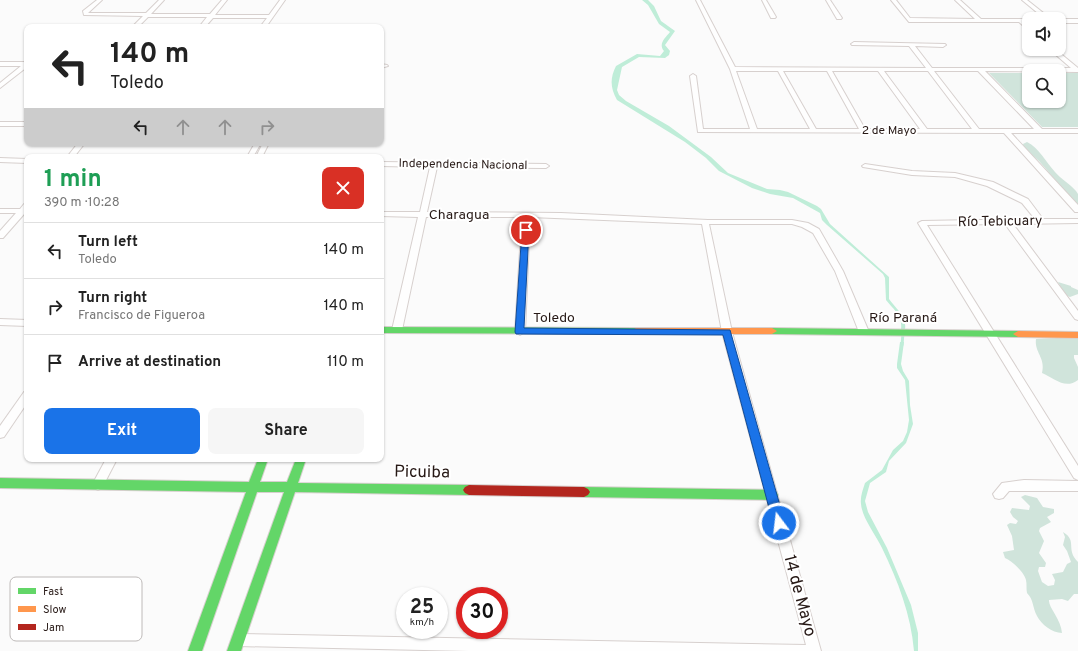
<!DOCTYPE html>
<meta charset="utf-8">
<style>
body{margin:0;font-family:Overpass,sans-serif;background:#f6f6f6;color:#222;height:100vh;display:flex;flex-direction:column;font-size:15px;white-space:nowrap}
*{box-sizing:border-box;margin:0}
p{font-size:13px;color:#767676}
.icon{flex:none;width:22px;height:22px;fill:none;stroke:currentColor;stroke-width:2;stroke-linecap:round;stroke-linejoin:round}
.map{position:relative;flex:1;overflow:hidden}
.details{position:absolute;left:24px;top:154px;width:360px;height:308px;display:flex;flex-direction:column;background:#fff;border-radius:8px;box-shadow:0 1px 3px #0004}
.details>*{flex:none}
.hud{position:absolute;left:24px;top:24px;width:360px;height:122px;border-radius:8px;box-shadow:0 1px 3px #0004;background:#fff;color:#222;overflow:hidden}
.buttons{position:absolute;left:1022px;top:12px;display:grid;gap:8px}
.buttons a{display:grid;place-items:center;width:44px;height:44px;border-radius:8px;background:#fff;box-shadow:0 1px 3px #0004;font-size:20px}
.speed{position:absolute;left:396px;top:587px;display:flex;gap:8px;font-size:20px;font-weight:700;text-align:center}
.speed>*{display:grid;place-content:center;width:52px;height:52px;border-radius:50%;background:#fff;box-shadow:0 1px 3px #0004;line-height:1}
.speed small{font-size:10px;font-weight:400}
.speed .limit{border:6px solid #d22;background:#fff;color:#111}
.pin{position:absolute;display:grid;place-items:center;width:34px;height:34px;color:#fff;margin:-17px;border:2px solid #fff;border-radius:50%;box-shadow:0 1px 4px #0007}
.me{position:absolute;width:44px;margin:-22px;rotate:345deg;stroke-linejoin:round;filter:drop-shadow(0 0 3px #0008)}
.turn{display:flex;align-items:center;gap:14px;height:84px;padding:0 20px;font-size:18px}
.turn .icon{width:52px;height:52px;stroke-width:2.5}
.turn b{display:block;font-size:28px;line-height:34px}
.lanes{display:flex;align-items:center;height:38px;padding:0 20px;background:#0003;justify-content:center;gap:20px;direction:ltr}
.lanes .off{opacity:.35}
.round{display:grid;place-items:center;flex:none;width:42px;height:42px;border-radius:8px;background:#f6f6f6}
.overview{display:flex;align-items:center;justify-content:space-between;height:68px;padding:0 20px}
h1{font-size:24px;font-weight:700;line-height:30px;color:#1e9e55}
.button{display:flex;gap:8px;margin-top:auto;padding:8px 20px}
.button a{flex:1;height:46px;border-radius:8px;background:#1a73e8;color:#fff;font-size:16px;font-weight:700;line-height:46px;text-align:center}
.button a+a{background:#f6f6f6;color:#222}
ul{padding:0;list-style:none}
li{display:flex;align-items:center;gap:12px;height:56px;padding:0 20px;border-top:1px solid #e0e0e0}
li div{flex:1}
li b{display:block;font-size:15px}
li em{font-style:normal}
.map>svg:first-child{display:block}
.green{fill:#d0e4db}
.water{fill:#bfedd8}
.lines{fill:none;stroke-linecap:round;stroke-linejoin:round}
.stream{stroke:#bfedd8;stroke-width:3}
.street-casing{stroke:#d7d0ce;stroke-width:2}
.fast-casing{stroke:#d7d0ce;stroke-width:2}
.slow-casing{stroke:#d7d0ce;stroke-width:2}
.jam-casing{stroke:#d7d0ce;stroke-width:2}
.street{fill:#fefefe;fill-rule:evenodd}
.fast{fill:#63d668;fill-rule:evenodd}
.slow{fill:#ff974d;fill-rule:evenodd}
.jam{fill:#b3261e;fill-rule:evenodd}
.route{fill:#1a73e8;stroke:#114b97}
.labels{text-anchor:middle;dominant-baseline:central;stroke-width:4;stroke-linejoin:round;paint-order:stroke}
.far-street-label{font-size:12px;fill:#271916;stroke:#fff}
.street-label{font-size:14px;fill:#271916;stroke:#fff}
.near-street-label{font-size:17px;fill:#271916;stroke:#fff}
.key{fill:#fff;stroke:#bebab9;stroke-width:1}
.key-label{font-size:11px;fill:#271916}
</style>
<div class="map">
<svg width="1078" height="651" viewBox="0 0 1078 651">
<rect width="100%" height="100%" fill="#fbfbfb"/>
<g class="green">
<polygon points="989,73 1029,73 1029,101 1059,101 1059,73 1078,73 1078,127 1042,127"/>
<path d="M 1027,142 C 1039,148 1046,162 1055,172 C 1061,179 1070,184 1076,191 L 1078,194 L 1078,206 L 1039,161 L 1024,148 L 1023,144 Z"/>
<polygon points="1058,282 1071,286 1071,287 1078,290 1078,294 1070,297 1065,295"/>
<path d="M 1078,337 L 1078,355 L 1074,355 L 1074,358 L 1078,367 L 1078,380 C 1065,390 1054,378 1042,373 C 1046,358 1034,352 1036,339 Z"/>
<path d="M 1025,495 L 1037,498 L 1043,507 L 1054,509 L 1054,513 L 1047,517 L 1051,522 L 1040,528 L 1039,531 L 1044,541 L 1039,553 L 1046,563 L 1045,567 L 1039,567 L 1038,571 L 1042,582 L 1048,586 L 1054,585 L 1055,580 L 1052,574 L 1063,572 L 1067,564 L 1071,562 L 1067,551 L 1063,545 L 1065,537 L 1063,532 C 1078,541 1065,549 1078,562 L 1078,594 L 1074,594 L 1068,601 L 1062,599 L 1049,600 C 1048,607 1061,619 1062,633 C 1052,633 1041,624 1037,616 C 1032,607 1034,600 1027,593 C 1026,589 1027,584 1026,580 C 1024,572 1012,561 1005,558 L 1003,552 L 1014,550 L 1012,536 L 1007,525 L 1010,523 L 1016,524 L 1018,521 L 1013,517 L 1010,512 L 1012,508 L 1029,510 L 1030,506 L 1021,497 Z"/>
</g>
<g class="water">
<path d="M 642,0 L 648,0 L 654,6 L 661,21 L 675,31 L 665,45 L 670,51 L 669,55 L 665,58 L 639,57 L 622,67 L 617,90 L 619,95 L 626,101 L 669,126 L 711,157 L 728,173 L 767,189 L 780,190 L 788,192 L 817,206 L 821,209 L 830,224 L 889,277 L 889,299 C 896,309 907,316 905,329 L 901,329 C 903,316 893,309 886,300 L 885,278 L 883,274 L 827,225 L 822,220 L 820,213 L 793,198 L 770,194 L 752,188 L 719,171 L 706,158 L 685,142 L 617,100 C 610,88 610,78 616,66 L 637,54 L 660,56 L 664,51 C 658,44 665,38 670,32 L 659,24 L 648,5 Z"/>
<path d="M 900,342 L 904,342 L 901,364 L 903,371 L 909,381 L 910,405 L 913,424 L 906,443 L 889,461 L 886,472 L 870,483 L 865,501 L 868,512 L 887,548 L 911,605 L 918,633 L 918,651 L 914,651 C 911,615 898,581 882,548 C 876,535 862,518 861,504 C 860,497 863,489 865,483 L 882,470 L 893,450 L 903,441 L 907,432 L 909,420 L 905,380 L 897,368 L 897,364 Z"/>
</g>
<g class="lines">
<polyline class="stream" points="902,345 903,333"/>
<defs>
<g id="street">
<polygon points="97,0 102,0 88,13 146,13 159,0 164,0 151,14 210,14 222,0 227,0 215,15 269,15 280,0 285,0 266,27 260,27 267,18 213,18 205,27 199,27 207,17 148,17 138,27 132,27 143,16 84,15 83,11"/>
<path d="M 696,0 L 700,0 L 735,67 L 926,68 L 909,46 L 852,45 L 851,44 L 854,42 L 945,44 L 946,45 L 943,47 L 915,46 L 932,68 L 1071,68 L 1049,49 L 1055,49 L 1078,68 L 1078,72 L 985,71 L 1042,129 L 1078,129 L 1078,133 L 1011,133 L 1078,205 L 1078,212 L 1075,212 L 1004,133 L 698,132 L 690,76 L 693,74 L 696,76 L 703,129 L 750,129 L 730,69 ZM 736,71 L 778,71 L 810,129 L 757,129 ZM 783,71 L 827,71 L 859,129 L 816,129 ZM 832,71 L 878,71 L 920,129 L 865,129 ZM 884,71 L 928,71 L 972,129 L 927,129 ZM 934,71 L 978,71 L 1034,129 L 979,129 Z"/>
<polygon points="762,0 766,0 776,17 775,18 771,18"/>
<polygon points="826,0 830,0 842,18 841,19 837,19"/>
<polygon points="891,0 896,0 910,18 975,19 955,0 960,0 981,19 1029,19 1029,23 1025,23 1029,26 1029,31 1019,22 909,22"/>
<polygon points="1022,0 1027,0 1051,19 1045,19"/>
<rect x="1059" y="19" width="19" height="4"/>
<polygon points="0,62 27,62 27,67 0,88 0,83 21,66 0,66"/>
<polygon points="381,64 387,65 388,66 381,68"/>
<rect x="0" y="122" width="27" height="4"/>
<polygon points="78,143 85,143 74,157 67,157"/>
<polygon points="255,143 261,143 253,157 247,157"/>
<polygon points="263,143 269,143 262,157 256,157"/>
<polygon points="0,158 27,159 27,163 0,162"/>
<polygon points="381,162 546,164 549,166 546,168 437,167 427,212 561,213 708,220 792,220 808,223 819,229 843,271 869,332 867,334 861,334 859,332 835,271 813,233 802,227 792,224 709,224 732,332 821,651 469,651 238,646 233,645 232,640 233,635 238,634 806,645 722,332 702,224 530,217 525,332 520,335 515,332 522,217 426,217 402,330 397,333 392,330 418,217 381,216 381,212 420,212 430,167 381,166"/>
<polygon points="865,164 912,171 955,173 993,182 1028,199 1043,219 1078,219 1078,223 1013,224 1078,311 1078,320 1075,319 1005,224 927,225 1078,466 1078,480 1074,478 918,223 922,221 1035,219 1022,203 987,186 955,177 912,175 863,167 862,166"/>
<polygon points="24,204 27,204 27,213 25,213 3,238 0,238 0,231 16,213 0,213 0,209 20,209"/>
<polygon points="0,319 27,320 27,326 0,325"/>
<polygon points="27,391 27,403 4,437 0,438 0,426 24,392"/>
<polygon points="106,459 117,459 102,488 98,490 94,488 92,485"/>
<polygon points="1024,480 1078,481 1078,491 1009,491 1003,498 999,499 995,498 993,494 1002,483"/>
</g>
<g id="fast">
<polygon points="381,327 636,328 641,331 636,334 381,333"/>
<polygon points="772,328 1018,331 1023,334 1018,337 772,334 767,331"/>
<polygon points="258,459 268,459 260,482 287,482 296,459 306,459 298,483 469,485 473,487 475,490 473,493 469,495 295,492 241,651 227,651 284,492 257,492 202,651 188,651 246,492 0,488 0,478 249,482"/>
<polygon points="584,487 772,490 776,491 778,495 776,499 772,500 584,497 580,495 578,492 580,489"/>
</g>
<g id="slow">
<polygon points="636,328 772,328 777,331 772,334 636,334 631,331"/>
<polygon points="1018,331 1078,332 1078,338 1018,337 1013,334"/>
</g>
<polygon id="jam" points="469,485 584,487 588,489 590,492 588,495 584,497 469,495 465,493 463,490 465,487"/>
</defs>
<use href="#street" class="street-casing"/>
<use href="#fast" class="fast-casing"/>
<use href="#slow" class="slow-casing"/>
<use href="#jam" class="jam-casing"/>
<use href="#street" class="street"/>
<use href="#fast" class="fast"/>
<use href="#slow" class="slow"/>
<use href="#jam" class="jam"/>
</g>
<polygon class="route" points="526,227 529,230 524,328 730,330 785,523 783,527 779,528 775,527 773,523 723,335 516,334 515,332 522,230"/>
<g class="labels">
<g class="far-street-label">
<text x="889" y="131">2 de Mayo</text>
<text transform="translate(463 165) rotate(1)">Independencia Nacional</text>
</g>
<g class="street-label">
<text x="459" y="215">Charagua</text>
<text transform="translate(1000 222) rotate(-1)">Río Tebicuary</text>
<text x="554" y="318">Toledo</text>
<text x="903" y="318">Río Paraná</text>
</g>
<g class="near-street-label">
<text transform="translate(422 473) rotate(1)">Picuiba</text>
<text transform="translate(799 596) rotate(75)">14 de Mayo</text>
</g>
</g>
<rect x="10" y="577" width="132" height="64" rx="6" class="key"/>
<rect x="18" y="588" width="18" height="6" fill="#63d668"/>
<rect x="18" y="606" width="18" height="6" fill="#ff974d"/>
<rect x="18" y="624" width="18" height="6" fill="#b3261e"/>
<g class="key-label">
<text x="43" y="595">Fast</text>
<text x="43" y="613">Slow</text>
<text x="43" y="631">Jam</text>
</g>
</svg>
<div class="buttons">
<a><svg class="icon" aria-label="sound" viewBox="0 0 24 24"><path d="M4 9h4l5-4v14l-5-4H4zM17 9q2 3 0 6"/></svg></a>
<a><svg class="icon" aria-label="search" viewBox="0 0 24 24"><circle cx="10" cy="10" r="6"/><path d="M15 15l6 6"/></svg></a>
</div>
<div class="speed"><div>25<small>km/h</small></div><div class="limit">30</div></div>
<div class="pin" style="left:526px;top:230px;background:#d93025"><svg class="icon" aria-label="arrive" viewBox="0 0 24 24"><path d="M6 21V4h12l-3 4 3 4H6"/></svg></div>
<svg class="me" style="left:779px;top:523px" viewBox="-20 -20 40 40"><circle r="17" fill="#1a73e8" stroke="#fff" stroke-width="3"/><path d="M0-11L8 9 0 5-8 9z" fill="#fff"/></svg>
<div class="hud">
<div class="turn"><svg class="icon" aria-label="left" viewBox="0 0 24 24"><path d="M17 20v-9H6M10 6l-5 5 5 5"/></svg><div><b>140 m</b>Toledo</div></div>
<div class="lanes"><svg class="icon" aria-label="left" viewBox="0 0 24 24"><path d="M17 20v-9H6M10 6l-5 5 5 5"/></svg><svg class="icon off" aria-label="ahead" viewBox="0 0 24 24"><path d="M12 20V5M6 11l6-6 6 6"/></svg><svg class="icon off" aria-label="ahead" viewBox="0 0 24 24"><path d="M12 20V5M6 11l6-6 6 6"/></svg><svg class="icon off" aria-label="right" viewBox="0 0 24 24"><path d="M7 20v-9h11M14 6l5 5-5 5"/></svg></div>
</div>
<section class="details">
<div class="overview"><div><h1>1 min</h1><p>390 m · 10:28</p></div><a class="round" style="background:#d93025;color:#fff"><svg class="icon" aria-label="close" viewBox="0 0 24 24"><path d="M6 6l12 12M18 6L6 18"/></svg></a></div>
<ul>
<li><svg class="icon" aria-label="left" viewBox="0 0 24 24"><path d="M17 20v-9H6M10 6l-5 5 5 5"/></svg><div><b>Turn left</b><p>Toledo</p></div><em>140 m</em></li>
<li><svg class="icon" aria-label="right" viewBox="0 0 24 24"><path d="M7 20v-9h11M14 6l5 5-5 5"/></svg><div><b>Turn right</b><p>Francisco de Figueroa</p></div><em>140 m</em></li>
<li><svg class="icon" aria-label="arrive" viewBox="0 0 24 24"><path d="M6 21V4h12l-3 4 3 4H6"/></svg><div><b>Arrive at destination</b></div><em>110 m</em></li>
</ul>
<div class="button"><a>Exit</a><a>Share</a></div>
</section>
</div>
